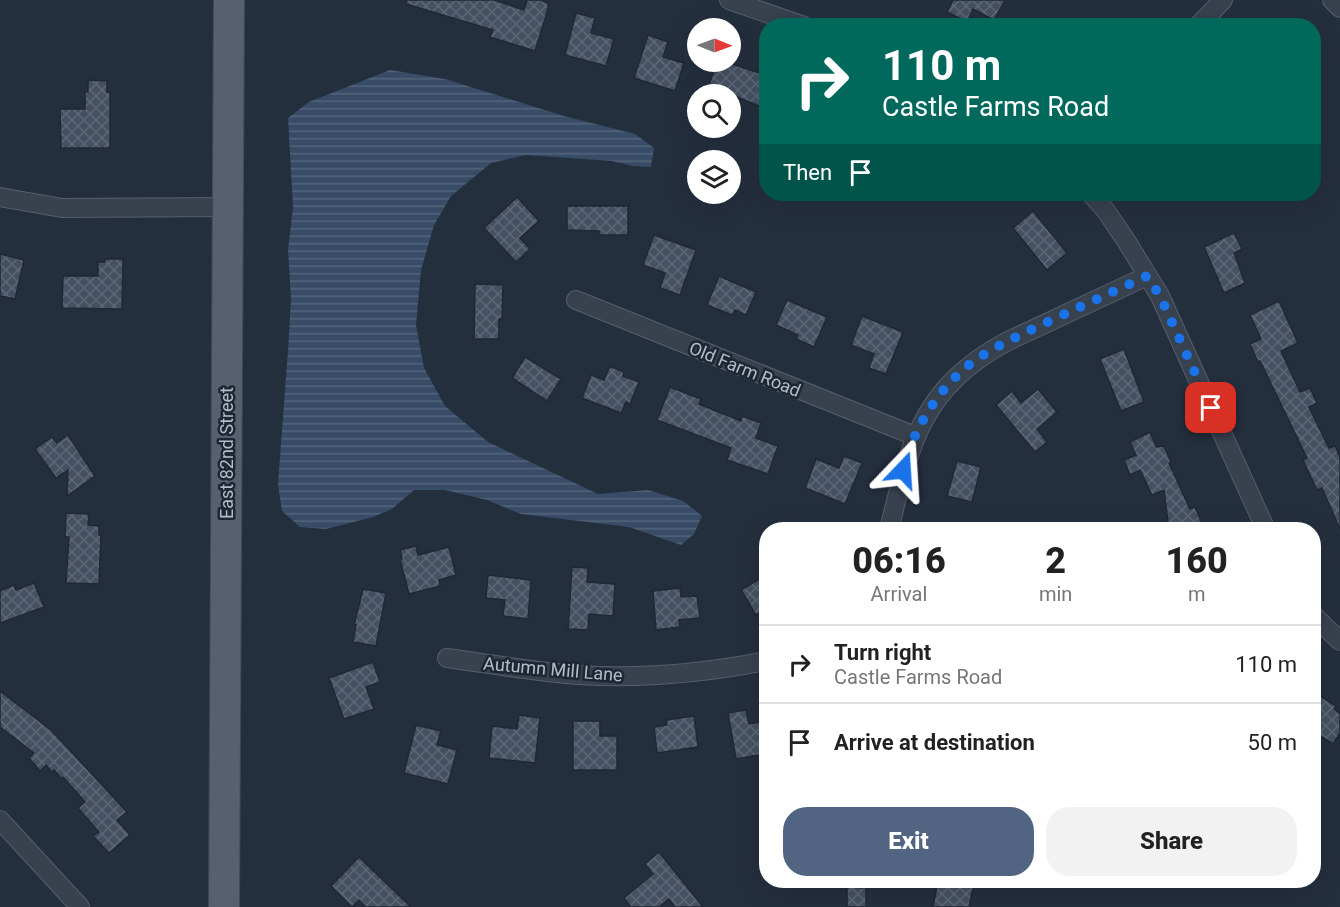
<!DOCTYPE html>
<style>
body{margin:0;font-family:Roboto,sans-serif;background:#f2f2f2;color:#222;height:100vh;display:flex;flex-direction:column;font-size:22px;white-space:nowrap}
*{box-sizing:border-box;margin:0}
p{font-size:20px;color:#767676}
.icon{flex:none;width:33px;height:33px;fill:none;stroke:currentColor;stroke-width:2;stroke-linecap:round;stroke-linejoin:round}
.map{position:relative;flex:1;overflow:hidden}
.side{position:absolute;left:759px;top:522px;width:562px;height:366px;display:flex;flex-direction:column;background:#fff;border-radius:24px;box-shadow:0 6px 24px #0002}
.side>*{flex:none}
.guide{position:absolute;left:759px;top:18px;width:562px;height:183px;border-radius:24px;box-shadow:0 6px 24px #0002;background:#00695c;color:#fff;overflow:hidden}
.needle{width:39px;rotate:91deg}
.buttons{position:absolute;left:687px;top:18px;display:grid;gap:12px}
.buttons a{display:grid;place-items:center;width:54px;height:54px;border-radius:50%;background:#fff;box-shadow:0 6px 24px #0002;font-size:30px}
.pin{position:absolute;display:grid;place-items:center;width:51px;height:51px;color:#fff;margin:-26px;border-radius:12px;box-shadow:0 3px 9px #0006}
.me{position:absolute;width:66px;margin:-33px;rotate:20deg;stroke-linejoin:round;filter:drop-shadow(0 0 4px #0008)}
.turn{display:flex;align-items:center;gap:21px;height:126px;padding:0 24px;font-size:27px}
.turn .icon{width:78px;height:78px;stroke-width:2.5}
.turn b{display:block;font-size:42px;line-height:51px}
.then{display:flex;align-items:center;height:57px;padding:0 24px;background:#0003;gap:12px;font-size:22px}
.eta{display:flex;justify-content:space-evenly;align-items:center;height:102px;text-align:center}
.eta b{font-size:36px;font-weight:800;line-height:42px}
.action{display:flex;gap:12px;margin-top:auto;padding:12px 24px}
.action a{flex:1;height:69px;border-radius:24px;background:#516482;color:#fff;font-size:24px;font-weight:800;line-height:69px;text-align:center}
.action a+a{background:#f2f2f2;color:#222}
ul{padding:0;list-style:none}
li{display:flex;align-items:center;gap:18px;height:78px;padding:0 24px;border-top:2px solid #e0e0e0}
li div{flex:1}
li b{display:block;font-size:22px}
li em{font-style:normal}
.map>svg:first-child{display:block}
.water{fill:url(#water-rules)}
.building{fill:url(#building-cross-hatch);stroke:#1f2835;stroke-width:1.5}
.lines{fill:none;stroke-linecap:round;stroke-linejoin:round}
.street-casing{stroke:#565f6c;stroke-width:20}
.primary-casing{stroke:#414a57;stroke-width:32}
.street{stroke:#38414e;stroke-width:18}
.primary{stroke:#56606e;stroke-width:30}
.route{stroke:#1a73e8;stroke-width:10;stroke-dasharray:0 18}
.labels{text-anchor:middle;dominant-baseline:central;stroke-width:5;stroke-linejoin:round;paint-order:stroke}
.street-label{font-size:18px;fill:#b4bcc9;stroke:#1d2633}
</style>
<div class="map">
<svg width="1340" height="907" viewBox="0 0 1340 907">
<defs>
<pattern id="water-rules" width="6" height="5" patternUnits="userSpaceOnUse" patternTransform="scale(1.5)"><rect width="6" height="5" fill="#394c67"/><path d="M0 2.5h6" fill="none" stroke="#53647b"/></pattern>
<pattern id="building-cross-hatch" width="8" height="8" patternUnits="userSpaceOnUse" patternTransform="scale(1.5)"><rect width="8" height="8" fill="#455162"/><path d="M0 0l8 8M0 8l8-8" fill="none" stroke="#5d6877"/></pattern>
</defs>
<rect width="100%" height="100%" fill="#242f3e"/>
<polygon class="water" points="390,70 445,79 564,116 635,134 654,148 651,167 633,166 612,161 526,155 491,163 451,196 434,225 421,270 416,325 424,368 445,406 488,442 598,494 648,490 683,501 702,516 694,534 681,545 629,527 521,514 487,500 445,490 414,490 392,509 373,517 326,529 300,527 282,511 278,484 288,351 291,298 288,250 293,207 288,118 309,102"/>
<g class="building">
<polygon points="407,0 494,0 524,10 527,0 540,0 548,3 548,9 535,51 490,37 493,30 406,4"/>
<polygon points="953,0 1005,0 994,20 973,9 967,22 947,12"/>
<polygon points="576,13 595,18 591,33 614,39 606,66 565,55"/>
<polygon points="648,35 668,42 663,57 684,63 675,91 634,78"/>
<polygon points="717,62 726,62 766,75 766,109 730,94 708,88"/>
<polygon points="88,80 107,81 107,92 110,92 110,148 61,148 60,109 85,109 85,92 88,92"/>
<polygon points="517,197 539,221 520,238 530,249 516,262 484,228"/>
<polygon points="567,206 628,206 628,235 599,235 599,231 567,230"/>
<polygon points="1033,211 1067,253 1047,270 1013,228"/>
<polygon points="1234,233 1242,249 1234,253 1245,283 1224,293 1204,247"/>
<polygon points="654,235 696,250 680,295 660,288 665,273 643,265"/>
<polygon points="0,254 24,260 15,299 0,296"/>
<polygon points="105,259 123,259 122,309 62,308 63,276 98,276 98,262 105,262"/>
<polygon points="719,276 756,292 746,315 735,310 732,315 707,305"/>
<polygon points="475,284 503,285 502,319 499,319 499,339 474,339"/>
<polygon points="787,300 827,317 814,347 796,339 798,335 776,325"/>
<polygon points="1279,301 1298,343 1281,351 1300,392 1310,388 1317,403 1309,407 1329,448 1335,446 1340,457 1340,529 1322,488 1317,490 1303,460 1307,458 1260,361 1258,362 1250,344 1261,339 1250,315"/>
<polygon points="862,316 903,332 886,374 869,368 874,354 851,345"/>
<polygon points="1124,349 1144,402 1121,411 1100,359"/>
<polygon points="525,357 561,379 547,401 512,378"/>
<polygon points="610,366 624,372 623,376 639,382 630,404 626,402 621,413 582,398 591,375 604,380"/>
<polygon points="670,387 701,399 699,404 741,421 742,416 761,423 756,438 778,446 768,474 727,460 731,448 657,420"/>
<polygon points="1038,389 1057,412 1037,429 1047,442 1035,452 996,405 1012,391 1021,403"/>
<polygon points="1150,432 1156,447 1164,446 1171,462 1169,463 1190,509 1195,507 1205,530 1169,530 1164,490 1152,495 1140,470 1130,475 1124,460 1136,455 1130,442"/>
<polygon points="68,435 95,476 67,496 68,470 56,478 35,449 52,437 57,443"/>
<polygon points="844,456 862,463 845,504 805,488 816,459 839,468"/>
<polygon points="957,461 981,467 972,502 947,496"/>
<polygon points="66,513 89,514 88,525 99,526 99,535 101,535 99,584 66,583 69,537 65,537"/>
<polygon points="416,546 418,555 449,547 456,575 439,580 440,586 409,594 400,559 402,559 400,550"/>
<polygon points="572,567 588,568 587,582 615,584 613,616 589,614 588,630 568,629"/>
<polygon points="488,575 531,580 528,619 503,616 505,600 486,598"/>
<polygon points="766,575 766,609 756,615 741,590"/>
<polygon points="34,583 44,607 0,623 0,591 14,585 16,590"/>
<polygon points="680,588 681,597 697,596 700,618 679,620 680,627 656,630 653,591"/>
<polygon points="363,589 386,593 376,646 353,642 356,625 354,625"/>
<polygon points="373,662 380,682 366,687 374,709 344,719 329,678"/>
<polygon points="0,691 51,730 127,812 117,820 130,835 109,853 93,836 99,832 78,808 85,802 63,777 62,779 54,770 52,772 46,765 40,771 29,758 34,753 0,727"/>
<polygon points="1314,692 1336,706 1334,709 1340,714 1340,733 1333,744 1314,732"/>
<polygon points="746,710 749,724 766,721 766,754 736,759 728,713"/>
<polygon points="519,715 540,718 535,763 489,758 492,726 517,729"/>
<polygon points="694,716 698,747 657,753 654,727 667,725 666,720"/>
<polygon points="573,721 600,721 600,736 617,736 617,770 573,770"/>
<polygon points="416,725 441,731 437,745 457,750 448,784 404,773"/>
<polygon points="659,852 703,907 675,907 669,899 659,907 631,907 624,898 653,874 645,864"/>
<polygon points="359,857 411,907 366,907 359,900 352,907 331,886"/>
<polygon points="938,880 975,880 969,907 933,907"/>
<polygon points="847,887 866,888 866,907 847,907"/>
</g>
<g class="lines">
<defs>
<g id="street">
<polyline points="729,0 804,26"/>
<polyline points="1332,0 1340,8"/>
<polyline points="1198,26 1223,0"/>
<polyline points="1091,194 1106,211 1127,242 1160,296 1266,530"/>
<polyline points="0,197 62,208 227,207"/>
<polyline points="576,300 915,436"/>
<path d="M 889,530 C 910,442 922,388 1006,342 L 1147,276"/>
<polyline points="1314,616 1340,641"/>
<path d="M 447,658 C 491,664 535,672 579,675 C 642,679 705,673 766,661"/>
<polyline points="0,820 80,907"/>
</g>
<polyline id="primary" points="224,907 229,0"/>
</defs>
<use href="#street" class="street-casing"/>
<use href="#primary" class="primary-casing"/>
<use href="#street" class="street"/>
<use href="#primary" class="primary"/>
</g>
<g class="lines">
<path class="route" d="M 903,470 C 915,423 946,375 990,351 C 1010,339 1031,330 1052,320 C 1084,305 1115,291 1147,276 L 1160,296 L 1211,408"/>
</g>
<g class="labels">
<g class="street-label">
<text transform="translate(745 369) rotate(22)">Old Farm Road</text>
<text transform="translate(226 453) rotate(-90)">East 82nd Street</text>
<text transform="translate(553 669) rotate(5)">Autumn Mill Lane</text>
</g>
</g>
</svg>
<div class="buttons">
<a><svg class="needle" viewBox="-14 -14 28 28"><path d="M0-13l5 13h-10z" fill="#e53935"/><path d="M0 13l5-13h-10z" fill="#767676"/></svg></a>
<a><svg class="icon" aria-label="search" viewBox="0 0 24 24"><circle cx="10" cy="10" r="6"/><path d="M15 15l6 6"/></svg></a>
<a><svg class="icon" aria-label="layers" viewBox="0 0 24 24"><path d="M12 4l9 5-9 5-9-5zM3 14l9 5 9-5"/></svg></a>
</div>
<div class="pin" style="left:1211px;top:408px;background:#d93025"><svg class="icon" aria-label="arrive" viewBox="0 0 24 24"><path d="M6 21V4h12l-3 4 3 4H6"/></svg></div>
<svg class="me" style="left:903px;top:470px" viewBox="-20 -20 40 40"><path d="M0-17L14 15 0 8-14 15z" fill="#1a73e8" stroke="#fff" stroke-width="4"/></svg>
<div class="guide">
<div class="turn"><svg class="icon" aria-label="right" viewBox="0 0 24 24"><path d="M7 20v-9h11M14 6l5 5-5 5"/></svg><div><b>110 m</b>Castle Farms Road</div></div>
<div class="then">Then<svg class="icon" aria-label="arrive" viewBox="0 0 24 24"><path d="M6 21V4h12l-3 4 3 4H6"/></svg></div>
</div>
<section class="side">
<div class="eta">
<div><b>06:16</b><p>Arrival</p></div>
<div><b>2</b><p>min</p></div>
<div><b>160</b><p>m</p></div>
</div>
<ul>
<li><svg class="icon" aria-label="right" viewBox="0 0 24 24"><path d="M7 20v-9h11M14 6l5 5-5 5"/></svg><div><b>Turn right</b><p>Castle Farms Road</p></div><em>110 m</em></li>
<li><svg class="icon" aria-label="arrive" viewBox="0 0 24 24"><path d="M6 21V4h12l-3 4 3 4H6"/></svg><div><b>Arrive at destination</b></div><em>50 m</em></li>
</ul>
<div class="action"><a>Exit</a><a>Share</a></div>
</section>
</div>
